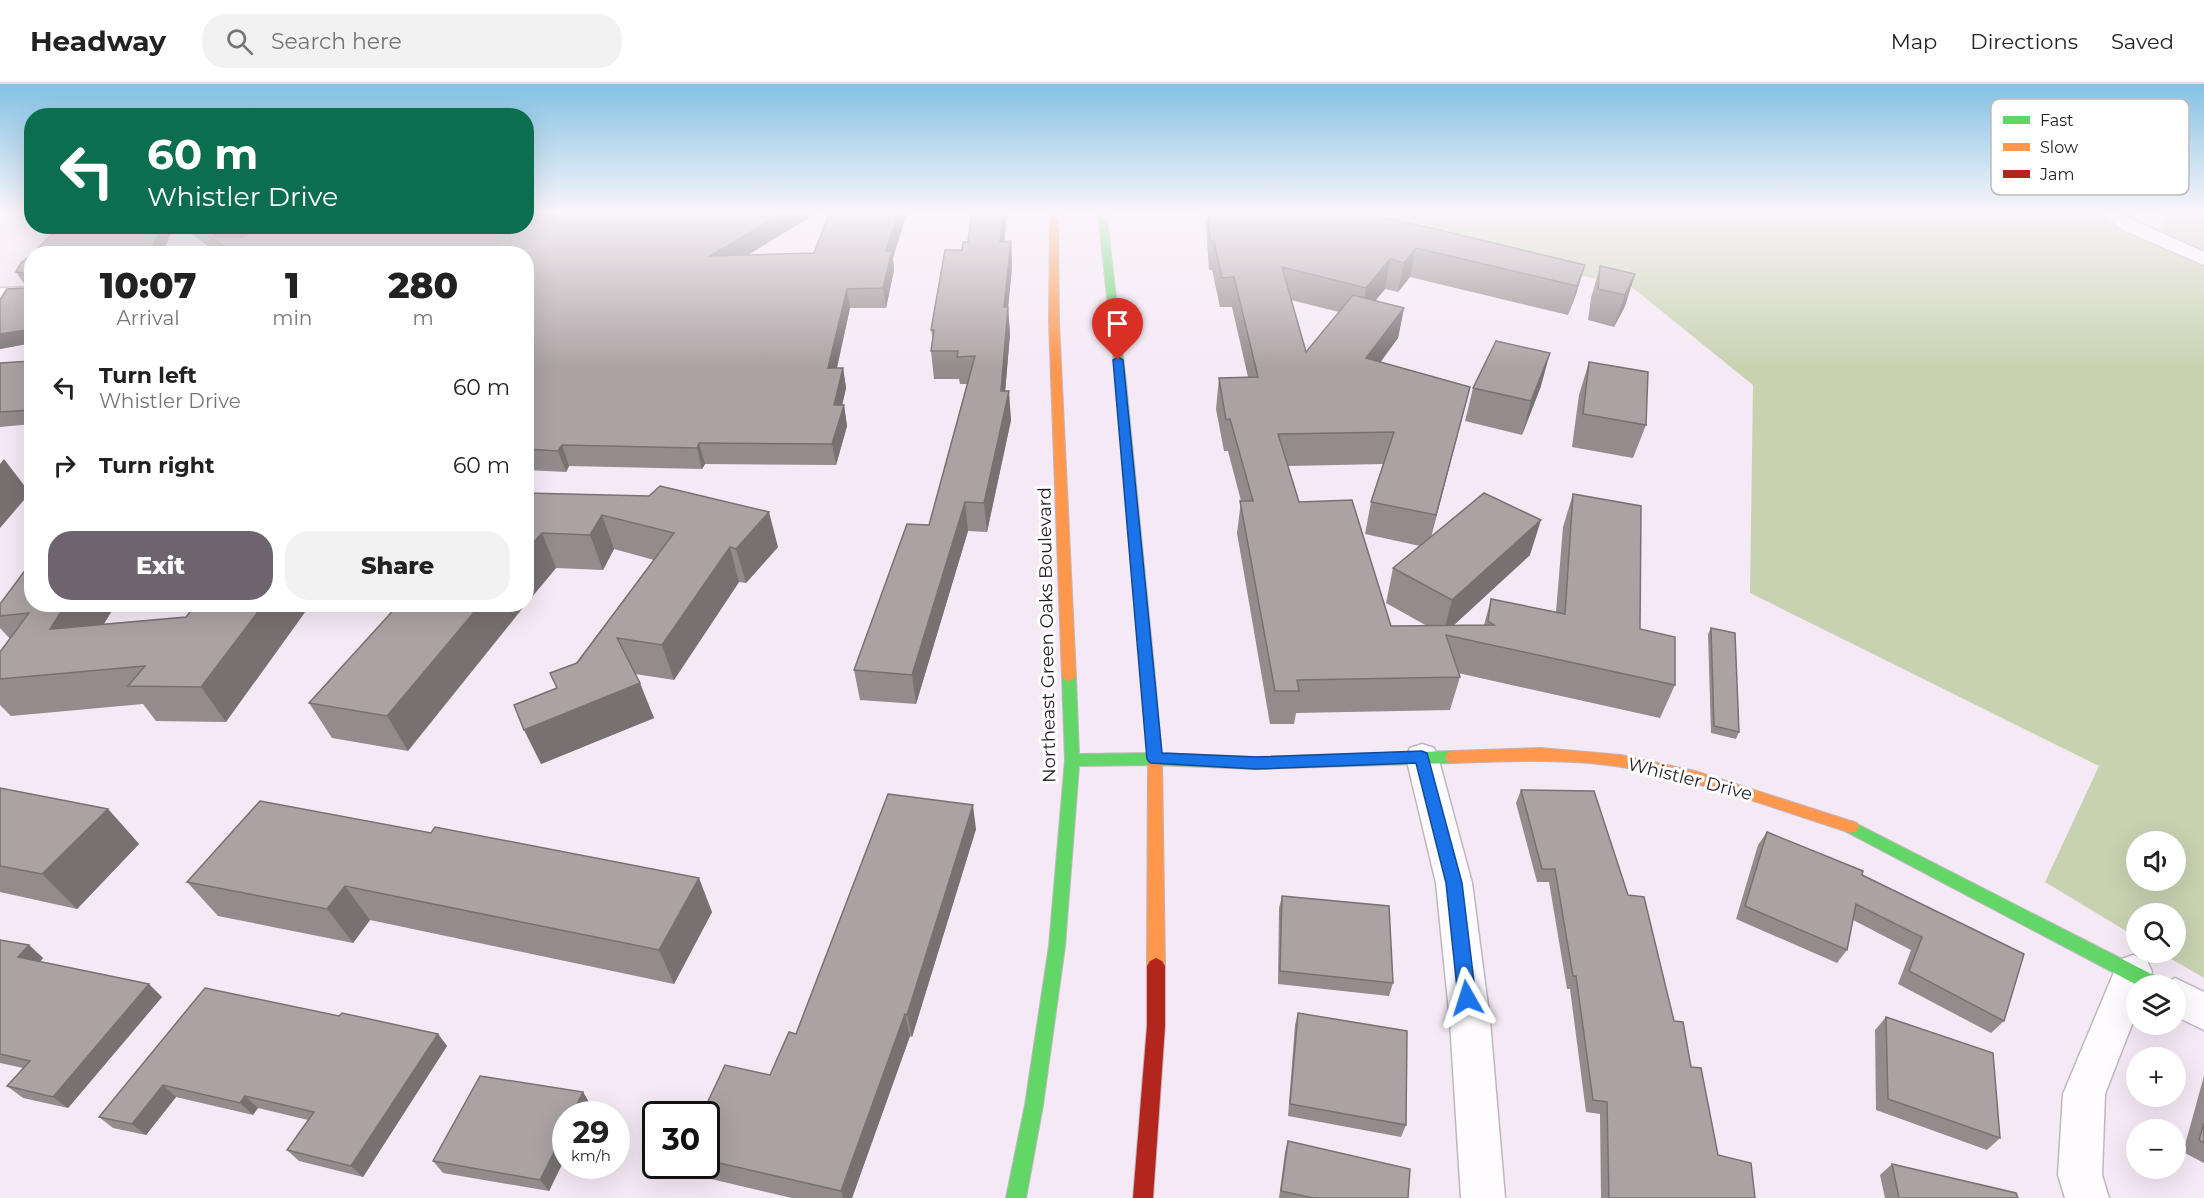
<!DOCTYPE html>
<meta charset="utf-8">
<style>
body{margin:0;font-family:Montserrat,sans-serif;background:#f2f2f2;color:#222;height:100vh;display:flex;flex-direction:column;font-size:22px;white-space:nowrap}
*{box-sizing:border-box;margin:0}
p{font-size:20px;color:#767676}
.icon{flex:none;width:33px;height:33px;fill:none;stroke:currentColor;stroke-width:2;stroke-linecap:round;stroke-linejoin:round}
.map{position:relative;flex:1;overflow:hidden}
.sheet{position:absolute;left:24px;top:162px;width:510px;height:366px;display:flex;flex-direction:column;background:#fff;border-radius:24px;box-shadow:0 6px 24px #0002}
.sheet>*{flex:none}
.hud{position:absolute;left:24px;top:24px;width:510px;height:126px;border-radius:24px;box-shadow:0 6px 24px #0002;background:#0b6e4f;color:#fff;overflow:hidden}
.controls{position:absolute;left:2126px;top:747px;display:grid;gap:12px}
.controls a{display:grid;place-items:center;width:60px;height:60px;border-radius:50%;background:#fff;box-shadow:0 6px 24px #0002;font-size:30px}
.speed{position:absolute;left:552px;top:1017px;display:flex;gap:12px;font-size:30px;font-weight:700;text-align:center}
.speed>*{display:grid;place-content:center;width:78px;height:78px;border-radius:50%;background:#fff;box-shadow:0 6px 24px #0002;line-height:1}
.speed small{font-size:15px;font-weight:400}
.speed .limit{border:3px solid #111;border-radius:9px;background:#fff;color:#111}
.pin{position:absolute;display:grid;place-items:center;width:51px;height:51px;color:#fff;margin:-62px -26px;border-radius:50% 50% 50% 0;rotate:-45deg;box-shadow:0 0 6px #0007}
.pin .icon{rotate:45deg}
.me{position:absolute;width:66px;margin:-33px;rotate:354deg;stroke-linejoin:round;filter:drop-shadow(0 0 4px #0008)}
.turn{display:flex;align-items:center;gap:21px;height:126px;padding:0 24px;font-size:27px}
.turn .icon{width:78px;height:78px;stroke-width:2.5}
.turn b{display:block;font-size:42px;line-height:51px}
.eta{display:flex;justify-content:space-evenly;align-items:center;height:102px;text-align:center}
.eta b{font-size:36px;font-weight:800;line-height:42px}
.action{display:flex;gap:12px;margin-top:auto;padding:12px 24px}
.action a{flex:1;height:69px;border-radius:24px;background:#6d646e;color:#fff;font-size:24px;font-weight:800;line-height:69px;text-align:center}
.action a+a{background:#f2f2f2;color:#222}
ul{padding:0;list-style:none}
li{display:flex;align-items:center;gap:18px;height:78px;padding:0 24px}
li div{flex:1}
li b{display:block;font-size:22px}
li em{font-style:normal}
header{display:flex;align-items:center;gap:36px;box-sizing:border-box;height:84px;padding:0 30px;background:#fff;border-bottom:2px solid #e0e0e0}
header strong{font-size:28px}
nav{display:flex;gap:33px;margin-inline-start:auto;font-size:21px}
.search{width:420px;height:54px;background:#f2f2f2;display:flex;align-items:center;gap:15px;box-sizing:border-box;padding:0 21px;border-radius:24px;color:#767676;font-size:22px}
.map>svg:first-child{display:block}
.green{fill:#cdd4bd}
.forest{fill:#c8d2b1;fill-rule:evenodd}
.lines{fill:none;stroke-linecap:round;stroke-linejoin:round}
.street-casing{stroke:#c0b6c0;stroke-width:3}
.fast-casing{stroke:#c0b6c0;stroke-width:2}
.slow-casing{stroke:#c0b6c0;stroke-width:2}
.jam-casing{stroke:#c0b6c0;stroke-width:2}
.street{fill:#fefcfe;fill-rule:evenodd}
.fast{fill:#63d668;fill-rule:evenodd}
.slow{fill:#ff974d;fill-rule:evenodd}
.jam{fill:#b3261e;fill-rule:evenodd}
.wall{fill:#938b8c;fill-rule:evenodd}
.shaded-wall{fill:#787172}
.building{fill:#aba2a3;stroke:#787172;stroke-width:1.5}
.route{fill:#1a73e8;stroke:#114b97;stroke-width:1.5}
.labels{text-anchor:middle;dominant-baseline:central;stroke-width:6;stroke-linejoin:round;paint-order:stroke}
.street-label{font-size:18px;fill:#241c25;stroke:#fff}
.key{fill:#fff;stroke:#bdbbbe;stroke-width:1.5}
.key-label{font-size:16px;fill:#241c25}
</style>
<header>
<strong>Headway</strong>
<div class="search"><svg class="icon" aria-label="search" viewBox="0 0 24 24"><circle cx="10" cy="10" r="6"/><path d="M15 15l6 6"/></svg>Search here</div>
<nav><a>Map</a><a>Directions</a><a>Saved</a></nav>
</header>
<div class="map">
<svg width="2204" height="1114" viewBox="0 0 2204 1114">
<rect width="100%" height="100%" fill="#f5e9f5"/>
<polygon class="green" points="2162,128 2204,128 2204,198 2167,186"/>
<path class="forest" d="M 1278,128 L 2093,128 L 2117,143 L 2204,184 L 2204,894 L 2161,869 L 2175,868 L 2175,830 L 2136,830 L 2136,853 L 2045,798 L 2099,682 L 1750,509 L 1753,301 L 1628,200 L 1460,171 ZM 2136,758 L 2175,758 L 2175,796 L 2136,796 Z"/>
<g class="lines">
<defs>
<g id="street">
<polygon points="2099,128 2121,128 2137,138 2204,168 2204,181 2123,146"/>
<polygon points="32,203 32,215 0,216 0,204"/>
<polygon points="1422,660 1434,664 1438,673 1472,799 1490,937 1505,1114 1461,1114 1450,937 1436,799 1406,673 1410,664"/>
<polygon points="2133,871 2147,876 2152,888 2147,902 2136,902 2136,930 2105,1010 2102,1091 2109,1114 2065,1114 2058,1091 2063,1010 2119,876"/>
<polygon points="2175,894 2204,908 2204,946 2175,932 2175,902 2160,902"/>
</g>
<g id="fast">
<polygon points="1098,128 1106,128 1126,298 1155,593 1148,598 1141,593 1116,298"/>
<polygon points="1069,588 1076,593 1079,670 1155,669 1256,673 1452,667 1457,669 1459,673 1457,677 1452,679 1256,685 1155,681 1079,682 1065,862 1043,1021 1026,1114 1006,1114 1025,1021 1049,862 1065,676 1062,593"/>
<polygon points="1851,737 2163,896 2165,902 2139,902 1845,747 1843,743 1845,739"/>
</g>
<g id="slow">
<polygon points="1050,128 1058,128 1059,238 1076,593 1069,598 1062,593 1049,238"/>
<polygon points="1148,588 1155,593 1162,675 1165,882 1162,887 1156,890 1150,887 1147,882 1148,675 1141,593"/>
<path d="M 1541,664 L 1621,671 L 1695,687 L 1857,739 L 1859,743 L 1857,747 L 1851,749 C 1776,725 1700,696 1622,683 C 1565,674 1509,677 1452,679 L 1447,677 L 1445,673 L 1447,669 L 1452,667 Z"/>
</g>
<polygon id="jam" points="1156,874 1162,877 1165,882 1165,942 1153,1114 1133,1114 1147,942 1147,882 1150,877"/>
</defs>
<use href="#street" class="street-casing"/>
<use href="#fast" class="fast-casing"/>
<use href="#slow" class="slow-casing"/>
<use href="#jam" class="jam-casing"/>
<use href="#street" class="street"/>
<use href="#fast" class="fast"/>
<use href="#slow" class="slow"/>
<use href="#jam" class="jam"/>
</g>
<g class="wall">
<polygon points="18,128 32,128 32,133"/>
<polygon points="526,128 818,128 748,171 814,169 830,128 907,128 893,174 894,186 886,224 850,224 837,284 843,284 846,304 842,321 844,321 847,342 836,381 705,380 702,385 569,382 566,388 526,386 526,170 218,170 182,142 526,142"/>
<polygon points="972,128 1007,128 1004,158 1011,157 1012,183 1008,224 1010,250 1005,307 1011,336 987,448 968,447 916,620 860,616 854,586 929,441 967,300 960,300 959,295 934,295 931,267 933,256 931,246 962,166 968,158"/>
<path d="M 1205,128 L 1585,181 L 1576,210 L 1568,231 L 1410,193 L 1398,208 L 1385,205 L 1375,217 L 1404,224 L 1398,254 L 1380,278 L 1470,303 L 1431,453 L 1530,471 L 1454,541 L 1484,541 L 1491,515 L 1556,528 L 1563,443 L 1573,410 L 1640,545 L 1675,601 L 1660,634 L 1458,589 L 1460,593 L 1450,626 L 1296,629 L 1294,640 L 1270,640 L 1237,449 L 1241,417 L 1228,367 L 1224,367 L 1216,325 L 1219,294 L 1248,293 L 1232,223 L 1220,223 L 1212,186 L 1209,186 ZM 1291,216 L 1339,228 L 1306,268 ZM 1383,380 L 1371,418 L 1365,450 L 1420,462 L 1393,484 L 1386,519 L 1427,542 L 1391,542 L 1299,418 L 1288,382 Z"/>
<polygon points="32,170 32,259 0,265 0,216 25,204 25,201 16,188"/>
<polygon points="1600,182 1635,190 1625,222 1614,243 1588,236 1591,214"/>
<polygon points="32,277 32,340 0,343 0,279"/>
<polygon points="1589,278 1646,341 1633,374 1572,363 1579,311"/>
<polygon points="1541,302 1522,351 1465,337 1473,304"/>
<polygon points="526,409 778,463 746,499 739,498 674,596 635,590 654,634 541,680 557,604 654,476 614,465 603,486 556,484 526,520"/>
<polygon points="0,520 116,520 104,540 186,533 226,638 156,637 143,620 11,632 0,621 0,568 10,555 0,544"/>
<polygon points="399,520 408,667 332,654 309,619"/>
<polygon points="1711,544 1739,648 1736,655 1711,649 1708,550"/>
<polygon points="0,705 108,725 139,760 77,825 0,808"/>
<polygon points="1521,706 1628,811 1691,983 1718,1071 1755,1114 1601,1114 1600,1030 1586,1028 1570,905 1567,905 1549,798 1537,798 1516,719"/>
<polygon points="260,717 712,828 674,900 370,836 353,859 218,832 187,798"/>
<polygon points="976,745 912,953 910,952 852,1114 792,1114 694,1091 689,1082 706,1082 706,1030 770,991 796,950"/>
<polygon points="1767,748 1862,791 2004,937 1991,949 1898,900 1911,866 1853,836 1847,866 1837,879 1736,835 1758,761"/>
<polygon points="1282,812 1393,899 1389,912 1278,900 1279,824"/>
<polygon points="0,856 29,861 43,874 40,878 162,913 68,1024 23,1014 7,1002 23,984 0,979"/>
<polygon points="205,904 339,932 438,950 447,962 363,1093 299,1077 287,1066 308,1036 258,1024 253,1031 176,1013 146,1051 113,1044 99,1033"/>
<polygon points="1298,929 1406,1041 1401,1053 1288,1032 1295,941"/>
<polygon points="1886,933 2000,1054 1987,1066 1876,1026 1875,946"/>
<polygon points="2204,992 2204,1079 2183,1068"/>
<polygon points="583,1008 590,1020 566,1030 566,1072 549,1107 443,1089 433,1077"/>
<polygon points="1288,1057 1408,1114 1279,1114 1285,1068"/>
<polygon points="1892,1080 2018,1114 1885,1114 1880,1091"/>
</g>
<g class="shaded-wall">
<polygon points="784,128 818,128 715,191 710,172"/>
<polygon points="899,128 907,128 893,174 894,186 886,224 883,204 886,167"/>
<polygon points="1003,128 1007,128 1002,183 1000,158"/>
<polygon points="162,142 174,142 162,170 149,170"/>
<polygon points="223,142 273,142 227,164 213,151 217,145"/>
<polygon points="1011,157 1012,183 1008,224 1010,250 1003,333 1009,307 1011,336 987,448 984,419 1001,307 1004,223"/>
<polygon points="1416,164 1410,193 1398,208 1404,179"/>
<polygon points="1390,175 1385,205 1361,234 1366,204"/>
<polygon points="1585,181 1576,210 1568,231 1577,202"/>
<polygon points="1635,190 1625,222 1614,243 1625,211"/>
<polygon points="847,205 850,224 832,305 828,284"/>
<polygon points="1404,224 1398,254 1361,305 1366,274"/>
<polygon points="32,245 32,259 0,265 0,250"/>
<polygon points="1550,269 1541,302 1522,351 1531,317"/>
<polygon points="843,284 846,304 839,335 844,321 847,342 836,381 832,360 834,321"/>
<polygon points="1470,303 1462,334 1428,464 1436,431"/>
<polygon points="699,359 705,380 702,385 697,364"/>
<polygon points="562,361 569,382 566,388 558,367"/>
<polygon points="4,375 30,409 0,444 0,380"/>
<polygon points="965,418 968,447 916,620 912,591"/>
<polygon points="769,428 778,463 746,499 736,465"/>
<polygon points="602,431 614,465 603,486 590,451"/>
<polygon points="1541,436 1530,471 1443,551 1452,516"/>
<polygon points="542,449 556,484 526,520 526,467"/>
<polygon points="730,463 739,498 674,596 662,561"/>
<polygon points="66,520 116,520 79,580 50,545"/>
<polygon points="264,520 311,520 226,638 201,603"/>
<polygon points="481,520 526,520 408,667 387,632"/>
<polygon points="640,599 654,634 541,680 524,646"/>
<polygon points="973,721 976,745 912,953 907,931"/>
<polygon points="108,725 139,760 77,825 42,790"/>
<polygon points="699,794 712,828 674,900 659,866"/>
<polygon points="345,802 370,836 353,859 327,825"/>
<polygon points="29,861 43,874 32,886 18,873"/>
<polygon points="149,900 162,913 68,1024 53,1013"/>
<polygon points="905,930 910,952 852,1114 843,1114 841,1107"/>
<polygon points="438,950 447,962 363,1093 351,1082"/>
<polygon points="163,1001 176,1013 146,1051 132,1040"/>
<polygon points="583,1008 590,1020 585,1030 572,1030"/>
<polygon points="245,1012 258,1024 253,1031 240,1019"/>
<polygon points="566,1044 566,1072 549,1107 540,1096"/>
</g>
<g class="building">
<polygon points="526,128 784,128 710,172 814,169 830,128 899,128 886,167 892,167 883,204 847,205 828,284 843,284 834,321 844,321 832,360 699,359 697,364 562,361 558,367 526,365 526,170 234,170 196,142 223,142 217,145 213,151 215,153 243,153 266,142 526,142"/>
<polygon points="972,128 1003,128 1000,158 1011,157 1004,223 1008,223 1001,307 1009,307 984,419 965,418 912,591 854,586 907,440 929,441 975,272 957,273 958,267 931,267 934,246 931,246 945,166 962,166 963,158 968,158"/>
<polygon points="1208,128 1255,128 1256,135 1263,128 1359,128 1431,144 1585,181 1577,202 1416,164 1404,179 1390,175 1366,204 1282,183 1306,268 1353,211 1404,224 1366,274 1470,303 1436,431 1371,418 1394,348 1278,350 1299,418 1352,416 1391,542 1494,541 1488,537 1491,515 1565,530 1573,410 1641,422 1640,545 1675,553 1675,601 1446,551 1460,593 1297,596 1299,607 1275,607 1240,417 1253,417 1230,335 1226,336 1219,294 1258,293 1234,193 1222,194 1214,157 1210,157"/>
<polygon points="60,142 162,142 149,170 32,170"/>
<polygon points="32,170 32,245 0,250 0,216 7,205 25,204 25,189 16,188 21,179"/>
<polygon points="1600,182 1635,190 1625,211 1598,205"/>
<polygon points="1496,257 1550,269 1531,317 1473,304"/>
<polygon points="32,277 32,326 0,328 0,279"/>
<polygon points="1589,278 1648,288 1646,341 1583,330"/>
<polygon points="660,402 769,428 736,465 730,463 662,561 617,554 640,599 524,646 514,621 557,604 550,589 577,579 674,449 602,431 590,451 542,449 526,467 526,409 649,412"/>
<polygon points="1484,409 1541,436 1452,516 1393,484"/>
<polygon points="32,477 32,520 66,520 50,545 186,533 196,520 264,520 201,603 128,602 145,582 0,595 0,568 29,529 0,532 0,520"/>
<polygon points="399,520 481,520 387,632 309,619"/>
<polygon points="1711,544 1735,549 1739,648 1714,642"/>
<polygon points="0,704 108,725 42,790 0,782"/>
<polygon points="1521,706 1594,707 1628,811 1644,813 1674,937 1683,938 1691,983 1701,984 1718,1071 1751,1079 1755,1114 1609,1114 1607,1018 1593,1016 1576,892 1573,892 1555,785 1542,785"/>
<polygon points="888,710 973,721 907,931 905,930 841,1107 706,1076 706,1030 702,1030 725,981 770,991 789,948 796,950"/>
<polygon points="260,717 431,749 435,743 699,794 659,866 345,802 327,825 187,798"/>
<polygon points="1767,748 1863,787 1862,791 2024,870 2004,937 1909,887 1922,853 1856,820 1847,866 1745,822"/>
<polygon points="1282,812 1389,822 1393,899 1280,887"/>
<polygon points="0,856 29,861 18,873 149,900 53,1013 7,1002 30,977 0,970"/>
<polygon points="205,904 339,932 342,929 438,950 351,1082 287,1066 314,1028 245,1012 240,1019 163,1001 132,1040 99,1033"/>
<polygon points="1298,929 1407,947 1406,1041 1290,1020"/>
<polygon points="1886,933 1993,969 2000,1054 1888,1015"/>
<polygon points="480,992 583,1008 572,1030 566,1030 566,1044 540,1096 433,1077"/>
<polygon points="2204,1039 2204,1059 2199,1056"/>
<polygon points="1288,1057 1410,1085 1408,1114 1313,1114 1281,1107"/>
<polygon points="1892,1080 2016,1109 2018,1114 1899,1114"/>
</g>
<linearGradient id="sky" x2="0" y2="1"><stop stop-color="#83c2e4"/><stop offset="0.45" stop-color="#faf5fa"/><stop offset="1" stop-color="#faf5fa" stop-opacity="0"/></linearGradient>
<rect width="2204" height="284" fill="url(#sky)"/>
<polygon class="route" points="1118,273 1123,276 1162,669 1256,673 1422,667 1427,669 1462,799 1476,914 1473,919 1467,922 1461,919 1458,914 1446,799 1416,679 1256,685 1150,679 1147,675 1113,276"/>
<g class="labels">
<g class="street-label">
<text transform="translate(1047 551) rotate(-91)">Northeast Green Oaks Boulevard</text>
<text transform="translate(1690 695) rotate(14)">Whistler Drive</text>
</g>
</g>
<rect x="1991" y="15" width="198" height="96" rx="9" class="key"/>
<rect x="2003" y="32" width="27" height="8" fill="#63d668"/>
<rect x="2003" y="59" width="27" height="8" fill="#ff974d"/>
<rect x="2003" y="86" width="27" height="8" fill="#b3261e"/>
<g class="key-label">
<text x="2040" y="42">Fast</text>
<text x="2040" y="69">Slow</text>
<text x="2040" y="96">Jam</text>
</g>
</svg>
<div class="controls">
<a><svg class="icon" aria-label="sound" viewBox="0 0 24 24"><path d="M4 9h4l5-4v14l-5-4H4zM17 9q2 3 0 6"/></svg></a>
<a><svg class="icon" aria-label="search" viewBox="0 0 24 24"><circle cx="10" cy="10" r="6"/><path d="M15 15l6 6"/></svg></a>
<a><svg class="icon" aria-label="layers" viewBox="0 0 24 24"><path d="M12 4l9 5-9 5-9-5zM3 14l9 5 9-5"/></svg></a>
<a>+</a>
<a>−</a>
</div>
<div class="speed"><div>29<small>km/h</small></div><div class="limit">30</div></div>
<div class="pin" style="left:1118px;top:276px;background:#d93025"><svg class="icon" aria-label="arrive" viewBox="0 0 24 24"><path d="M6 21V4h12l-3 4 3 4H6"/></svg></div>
<svg class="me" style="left:1467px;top:914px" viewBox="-20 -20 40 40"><path d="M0-17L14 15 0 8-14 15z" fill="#1a73e8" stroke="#fff" stroke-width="4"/></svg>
<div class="hud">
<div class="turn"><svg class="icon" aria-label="left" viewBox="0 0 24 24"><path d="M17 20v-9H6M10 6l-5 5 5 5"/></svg><div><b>60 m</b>Whistler Drive</div></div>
</div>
<section class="sheet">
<div class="eta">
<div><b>10:07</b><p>Arrival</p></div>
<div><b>1</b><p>min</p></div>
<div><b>280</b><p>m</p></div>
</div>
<ul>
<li><svg class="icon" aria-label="left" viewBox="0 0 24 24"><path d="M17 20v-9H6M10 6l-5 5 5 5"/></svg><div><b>Turn left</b><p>Whistler Drive</p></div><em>60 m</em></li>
<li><svg class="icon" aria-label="right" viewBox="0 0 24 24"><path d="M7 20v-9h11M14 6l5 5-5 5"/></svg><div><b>Turn right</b></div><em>60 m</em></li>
</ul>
<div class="action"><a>Exit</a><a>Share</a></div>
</section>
</div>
